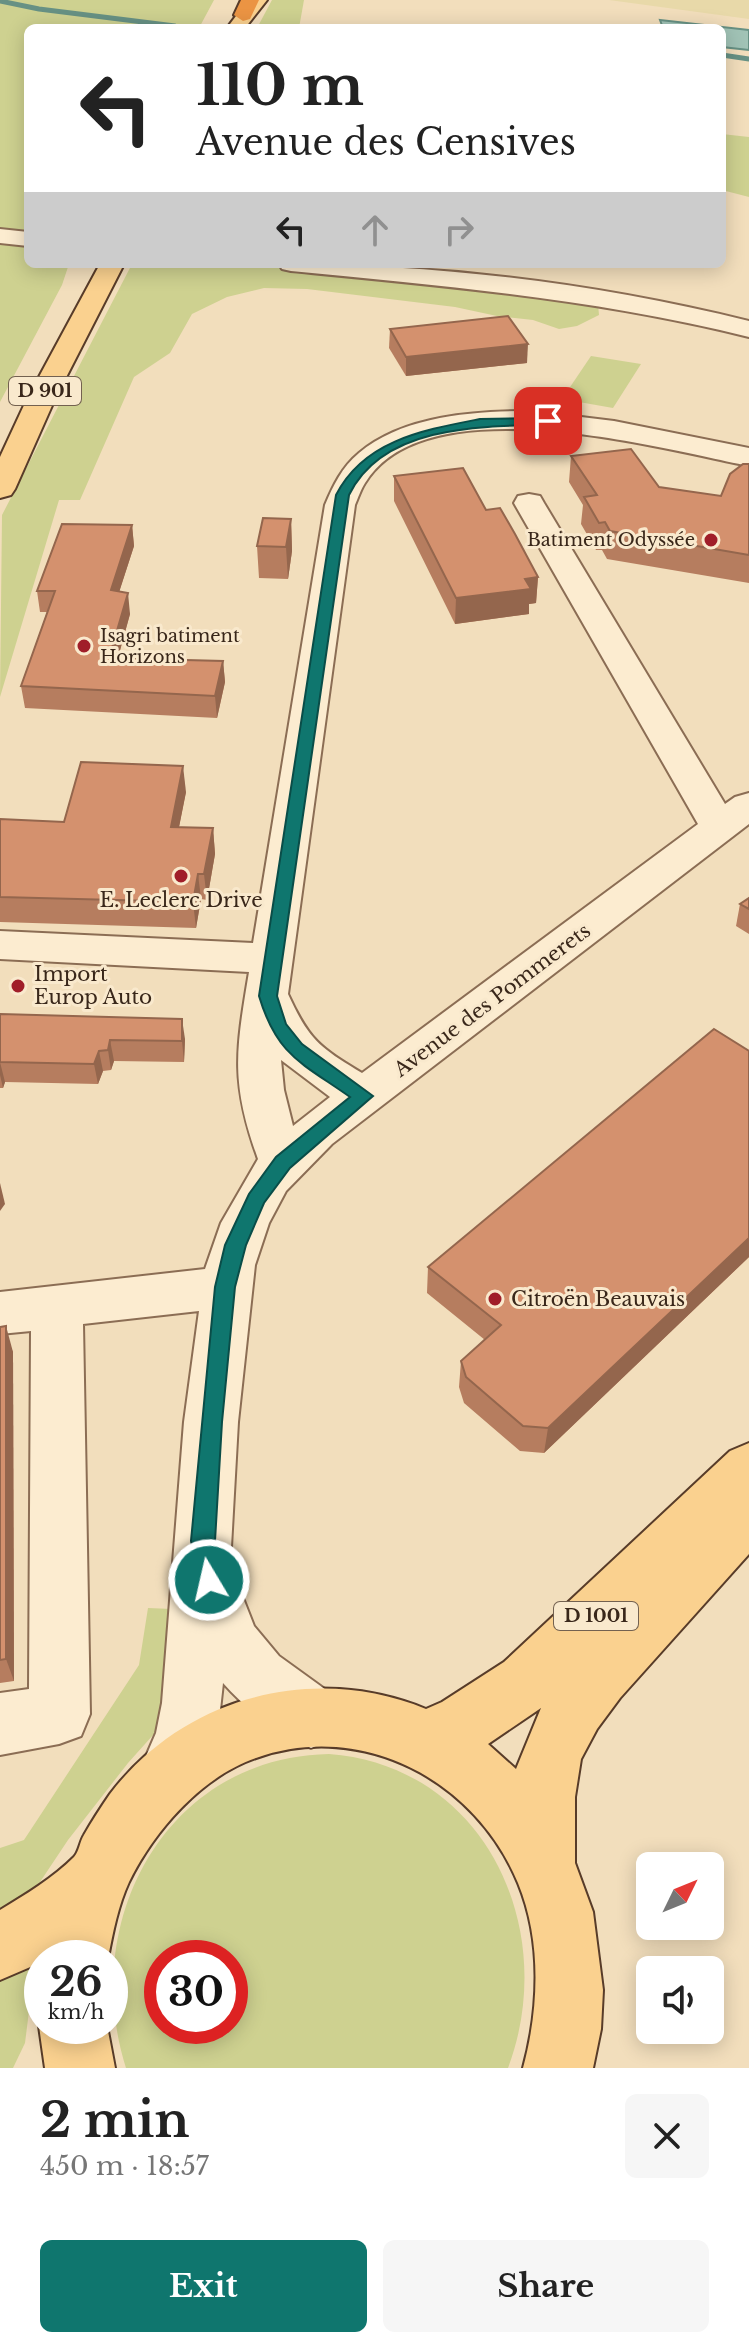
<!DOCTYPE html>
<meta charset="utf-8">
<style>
body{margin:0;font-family:"Libre Baskerville",serif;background:#f6f6f6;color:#222;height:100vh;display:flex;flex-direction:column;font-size:30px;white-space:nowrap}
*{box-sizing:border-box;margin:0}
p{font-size:26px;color:#767676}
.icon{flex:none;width:44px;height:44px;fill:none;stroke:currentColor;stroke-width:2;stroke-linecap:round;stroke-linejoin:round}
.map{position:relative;height:2068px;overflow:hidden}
.side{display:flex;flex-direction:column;background:#fff;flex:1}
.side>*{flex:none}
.hud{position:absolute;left:24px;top:24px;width:702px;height:244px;border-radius:12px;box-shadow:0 4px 20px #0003;background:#fff;color:#222;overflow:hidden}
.needle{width:52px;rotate:47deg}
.controls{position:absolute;left:636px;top:1852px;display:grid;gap:16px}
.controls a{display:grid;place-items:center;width:88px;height:88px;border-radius:12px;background:#fff;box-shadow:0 4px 20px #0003;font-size:40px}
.speed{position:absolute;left:24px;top:1940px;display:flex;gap:16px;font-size:40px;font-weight:700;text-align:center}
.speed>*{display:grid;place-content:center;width:104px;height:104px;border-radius:50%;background:#fff;box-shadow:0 4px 20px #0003;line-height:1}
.speed small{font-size:20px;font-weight:400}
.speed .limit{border:12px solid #d22;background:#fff;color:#111}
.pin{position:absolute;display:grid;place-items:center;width:68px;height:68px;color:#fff;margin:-34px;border-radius:16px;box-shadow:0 4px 12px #0006}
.me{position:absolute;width:88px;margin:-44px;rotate:351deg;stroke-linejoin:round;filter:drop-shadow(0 0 6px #0008)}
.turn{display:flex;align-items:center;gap:28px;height:168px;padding:0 40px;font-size:36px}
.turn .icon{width:104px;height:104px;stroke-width:2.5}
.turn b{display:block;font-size:56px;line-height:68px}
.lanes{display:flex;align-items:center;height:76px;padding:0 40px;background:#0003;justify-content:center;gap:40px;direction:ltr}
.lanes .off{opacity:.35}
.round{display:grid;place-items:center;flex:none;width:84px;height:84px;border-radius:12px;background:#f6f6f6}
.summary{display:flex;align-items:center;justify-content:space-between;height:136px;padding:0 40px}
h1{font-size:48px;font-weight:800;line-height:60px}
.primary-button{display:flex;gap:16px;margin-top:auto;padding:16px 40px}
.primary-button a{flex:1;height:92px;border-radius:12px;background:#0f766e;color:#fff;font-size:32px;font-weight:800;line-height:92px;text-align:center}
.primary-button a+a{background:#f6f6f6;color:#222}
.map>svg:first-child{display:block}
.farmland{fill:#e8d9a9}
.green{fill:#ced190;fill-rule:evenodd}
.water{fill:#a1c3b6;stroke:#679184;stroke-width:2}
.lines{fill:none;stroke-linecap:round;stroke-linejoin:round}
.stream{stroke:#679184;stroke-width:5}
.minor-casing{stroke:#8b6d54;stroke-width:4}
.major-casing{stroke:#583c29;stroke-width:4}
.highway-casing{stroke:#583c29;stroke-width:4}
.minor{fill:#fcecd0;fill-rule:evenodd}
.major{fill:#fad18f;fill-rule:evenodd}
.highway{fill:#eb9443;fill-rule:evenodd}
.wall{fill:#b67d5f}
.shaded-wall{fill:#94664d}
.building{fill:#d4916e;stroke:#94664d;stroke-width:2}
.route{fill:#0f766e;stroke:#0a4d48;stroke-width:2}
.poi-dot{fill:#a01e29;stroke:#f9e9cd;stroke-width:3}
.labels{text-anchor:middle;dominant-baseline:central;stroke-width:6;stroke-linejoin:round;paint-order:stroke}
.shield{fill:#f9e9cd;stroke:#736150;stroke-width:2}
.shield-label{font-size:18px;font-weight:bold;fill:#39271a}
.far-poi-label{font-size:18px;fill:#39271a;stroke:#f9e9cd;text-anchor:end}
.poi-label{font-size:20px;fill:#39271a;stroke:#f9e9cd;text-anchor:start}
.street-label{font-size:20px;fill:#39271a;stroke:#f9e9cd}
</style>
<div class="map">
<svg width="749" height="2068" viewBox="0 0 749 2068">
<rect width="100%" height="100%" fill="#f2debc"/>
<polygon class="farmland" points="609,0 749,0 749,19"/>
<g class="green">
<polygon points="0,0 214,0 199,28 28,28 28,234 0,232"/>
<polygon points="272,0 304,0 299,28 257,28"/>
<polygon points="722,134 749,137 749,197 722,190"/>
<polygon points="0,241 28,244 28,264 69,264 62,285 0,402"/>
<polygon points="132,264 244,264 573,297 598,304 599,315 577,326 559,329 533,320 497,316 455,307 307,289 264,288 227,297 192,314 170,353 134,377 80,500 59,500 0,697 2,515"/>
<polygon points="591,356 641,364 613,408 562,399"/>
<polygon points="148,1608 172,1609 162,1725 128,1763 68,1840 40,1882 0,1919 0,1848 24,1840 139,1665"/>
<path d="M 329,1754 C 486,1766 560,1930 508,2068 L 126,2068 C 79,1921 166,1757 329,1754 ZM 162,1958 L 230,1958 L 230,2026 L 162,2026 Z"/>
<polygon points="38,1939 25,2043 13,2068 0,2068 0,1961"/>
</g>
<polygon class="water" points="660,20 749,30 749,50 722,47 722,28 663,28"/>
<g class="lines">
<g class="stream">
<polyline points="0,1 39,9 175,26"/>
<polyline points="722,55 749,59"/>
</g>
<defs>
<g id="minor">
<polygon points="0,229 28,232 28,246 0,243"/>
<path d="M 279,264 C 437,264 595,283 749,321 L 749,337 C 598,299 445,286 291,271 L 282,269 Z"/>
<path d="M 532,411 L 614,421 L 749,448 L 749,466 C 658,448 426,384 365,483 C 361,489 358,498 355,505 L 288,994 C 309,1040 319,1047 362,1073 L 698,824 L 514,503 L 518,496 L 529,494 L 540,496 L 544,503 L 725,804 L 735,797 L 749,793 L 749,824 L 332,1144 L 286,1191 L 269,1223 L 255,1265 L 238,1422 L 230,1565 L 254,1626 L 279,1656 L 333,1695 L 342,1717 L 333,1739 L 311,1748 C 277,1733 248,1711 223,1683 L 217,1737 L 190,1799 L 168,1808 L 146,1799 L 137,1777 L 156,1733 L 162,1703 L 184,1422 L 199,1311 L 83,1324 L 90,1714 L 81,1736 L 59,1744 L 0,1755 L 0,1693 L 29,1689 L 31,1331 L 0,1334 L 0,1292 L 205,1269 L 221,1223 L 258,1159 C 230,1082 236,1050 249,972 L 0,959 L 0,931 L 253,943 L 325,505 C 333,486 342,467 359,453 C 404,415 476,411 532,411 ZM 281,1060 L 330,1097 L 293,1126 L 284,1090 Z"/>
</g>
<g id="major">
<polygon points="248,0 267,0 245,28 227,28"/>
<polygon points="100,264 124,264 54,401 15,489 11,495 0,498 0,457 26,401"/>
<path d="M 749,1443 L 749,1554 L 620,1698 L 597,1729 L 581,1759 L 575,1797 L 575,1863 L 593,1912 L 603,1990 L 601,2029 L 593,2068 L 523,2068 C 539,2009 542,1941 518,1883 C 476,1781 363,1720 256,1758 C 201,1777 154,1831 129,1882 C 118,1906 113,1932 108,1958 L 42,1958 L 42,1962 L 0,1980 L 0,1910 C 25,1895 53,1878 74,1857 C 79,1852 80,1841 84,1835 C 92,1821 101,1807 110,1794 C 184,1696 314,1663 426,1709 L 442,1702 L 504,1662 L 730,1451 ZM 541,1708 L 516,1769 L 488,1744 Z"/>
<polygon points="42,2018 42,2026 107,2026 115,2068 45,2068 39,2026"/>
</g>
<polygon id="highway" points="241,0 259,0 250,19 243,21 234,15"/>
</defs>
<use href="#minor" class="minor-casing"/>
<use href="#major" class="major-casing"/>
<use href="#highway" class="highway-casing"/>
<use href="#minor" class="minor"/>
<use href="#major" class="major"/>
<use href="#highway" class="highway"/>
</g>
<g class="wall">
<polygon points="390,329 527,363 406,376 389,348"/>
<polygon points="571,456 659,487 721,496 749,464 749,583 607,559 602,550 596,550 581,524 583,505 569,482"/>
<polygon points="394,476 486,510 538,577 536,603 529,604 529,614 455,624 394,501"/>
<polygon points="291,519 292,551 288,579 259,578 257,546"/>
<polygon points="132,525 134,546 119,592 130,614 118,658 223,661 225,682 217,718 25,708 21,686 47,612 40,612 37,591"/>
<polygon points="186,792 179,827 213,828 215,854 207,900 201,899 196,928 0,922 0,819 64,822"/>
<polygon points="749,898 749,934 736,926 740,904"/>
<polygon points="0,1014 185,1039 184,1062 114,1061 111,1070 103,1071 98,1084 5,1082 3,1088 0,1088"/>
<polygon points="749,1051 749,1257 544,1453 520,1451 464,1403 459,1387 461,1361 485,1340 427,1293 428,1267"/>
<polygon points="0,1327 13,1352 14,1681 0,1683"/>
</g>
<g class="shaded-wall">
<polygon points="528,344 527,363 406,376 406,357"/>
<polygon points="291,519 292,551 288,579 286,547"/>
<polygon points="132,525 134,546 113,611 111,590"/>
<polygon points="538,577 536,603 529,604 529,614 455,624 456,598 525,579"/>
<polygon points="128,593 130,614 112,679 109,658"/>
<polygon points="223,661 225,682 217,718 215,696"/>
<polygon points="183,766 186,792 174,852 171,827"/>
<polygon points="213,828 215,854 207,900 204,874"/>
<polygon points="198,874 201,899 196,928 193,902"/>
<polygon points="182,1019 185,1039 184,1062 182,1041"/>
<polygon points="110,1040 114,1061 111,1070 108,1050"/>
<polygon points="99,1051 103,1071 98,1084 94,1064"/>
<polygon points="0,1062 5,1082 3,1088 0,1075"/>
<polygon points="0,1183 5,1204 0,1211"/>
<polygon points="749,1238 749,1257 544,1453 548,1428"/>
<polygon points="6,1326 13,1352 14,1681 6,1659"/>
</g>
<g class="building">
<polygon points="508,316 528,344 406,357 390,329"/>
<polygon points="631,449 659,487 721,496 730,474 743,464 749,464 749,555 610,531 605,522 599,523 584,497 597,495 571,456"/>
<polygon points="463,468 486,510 500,508 515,534 538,577 525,579 531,589 456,598 394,476"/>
<polygon points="263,518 291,519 286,547 257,546"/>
<polygon points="62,524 132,525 111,590 128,593 109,658 223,661 215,696 21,686 55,591 37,591"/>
<polygon points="81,762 183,766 171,827 213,828 204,874 198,874 193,902 0,897 0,819 64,822"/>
<polygon points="749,898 749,909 740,904"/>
<polygon points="0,1014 182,1019 182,1041 110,1040 108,1050 99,1051 94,1064 0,1062"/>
<polygon points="714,1029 749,1051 749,1238 548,1428 523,1426 466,1377 461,1361 501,1325 428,1267"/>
<polygon points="6,1326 6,1659 0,1660 0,1327"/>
</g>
<path class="route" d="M 480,419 L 548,418 L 554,421 L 548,425 C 481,426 383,425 349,495 L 277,996 L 286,1024 L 302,1044 L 373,1096 L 290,1168 L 264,1203 L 246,1245 L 235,1287 L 222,1422 L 215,1541 L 221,1580 L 218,1588 L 209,1591 L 201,1588 L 191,1541 L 215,1287 L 225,1245 L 249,1194 L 276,1157 L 350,1097 C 302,1063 277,1056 259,996 L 336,495 C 364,440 424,430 480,419 Z"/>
<g class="poi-dot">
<circle cx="711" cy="540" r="8"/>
<circle cx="84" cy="646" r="8"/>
<circle cx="181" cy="876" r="8"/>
<circle cx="18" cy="986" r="8"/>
<circle cx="495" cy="1299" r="8"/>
</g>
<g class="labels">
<g class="shield">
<rect x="9" y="377" width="72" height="28" rx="6"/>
<rect x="554" y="1602" width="84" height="28" rx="6"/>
</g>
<g class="shield-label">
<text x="45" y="391">D 901</text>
<text x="596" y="1616">D 1001</text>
</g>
<g class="far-poi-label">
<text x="695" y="540">Batiment Odyssée</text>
<text x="100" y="636" text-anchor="start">Isagri batiment<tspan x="100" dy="21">Horizons</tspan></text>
</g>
<g class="poi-label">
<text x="181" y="900" text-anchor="middle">E. Leclerc Drive</text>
<text x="34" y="974">Import<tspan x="34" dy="23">Europ Auto</tspan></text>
<text x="511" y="1299">Citroën Beauvais</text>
</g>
<g class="street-label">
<text transform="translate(492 1000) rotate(-37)">Avenue des Pommerets</text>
</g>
</g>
</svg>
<div class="controls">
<a><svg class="needle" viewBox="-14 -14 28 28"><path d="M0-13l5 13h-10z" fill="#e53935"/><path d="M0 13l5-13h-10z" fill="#767676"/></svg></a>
<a><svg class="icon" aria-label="sound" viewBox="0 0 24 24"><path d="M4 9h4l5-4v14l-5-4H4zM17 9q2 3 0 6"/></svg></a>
</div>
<div class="speed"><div>26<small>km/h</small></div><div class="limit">30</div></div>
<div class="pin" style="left:548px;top:421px;background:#d93025"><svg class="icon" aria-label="arrive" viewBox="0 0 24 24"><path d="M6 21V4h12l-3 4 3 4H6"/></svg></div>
<svg class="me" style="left:209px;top:1580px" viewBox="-20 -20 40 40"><circle r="17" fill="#0f766e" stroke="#fff" stroke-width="3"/><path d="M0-11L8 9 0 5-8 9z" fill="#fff"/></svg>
<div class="hud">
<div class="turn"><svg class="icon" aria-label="left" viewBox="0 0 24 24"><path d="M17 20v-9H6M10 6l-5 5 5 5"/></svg><div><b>110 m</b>Avenue des Censives</div></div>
<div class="lanes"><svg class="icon" aria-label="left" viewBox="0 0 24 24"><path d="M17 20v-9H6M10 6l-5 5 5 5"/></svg><svg class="icon off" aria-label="ahead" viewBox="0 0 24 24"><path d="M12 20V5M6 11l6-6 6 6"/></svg><svg class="icon off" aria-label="right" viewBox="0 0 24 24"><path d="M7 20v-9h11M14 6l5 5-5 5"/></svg></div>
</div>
</div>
<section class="side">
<div class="summary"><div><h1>2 min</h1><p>450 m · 18:57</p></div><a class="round"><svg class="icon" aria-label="close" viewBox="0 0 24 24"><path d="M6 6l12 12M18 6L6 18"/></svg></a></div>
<div class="primary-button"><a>Exit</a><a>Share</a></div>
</section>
